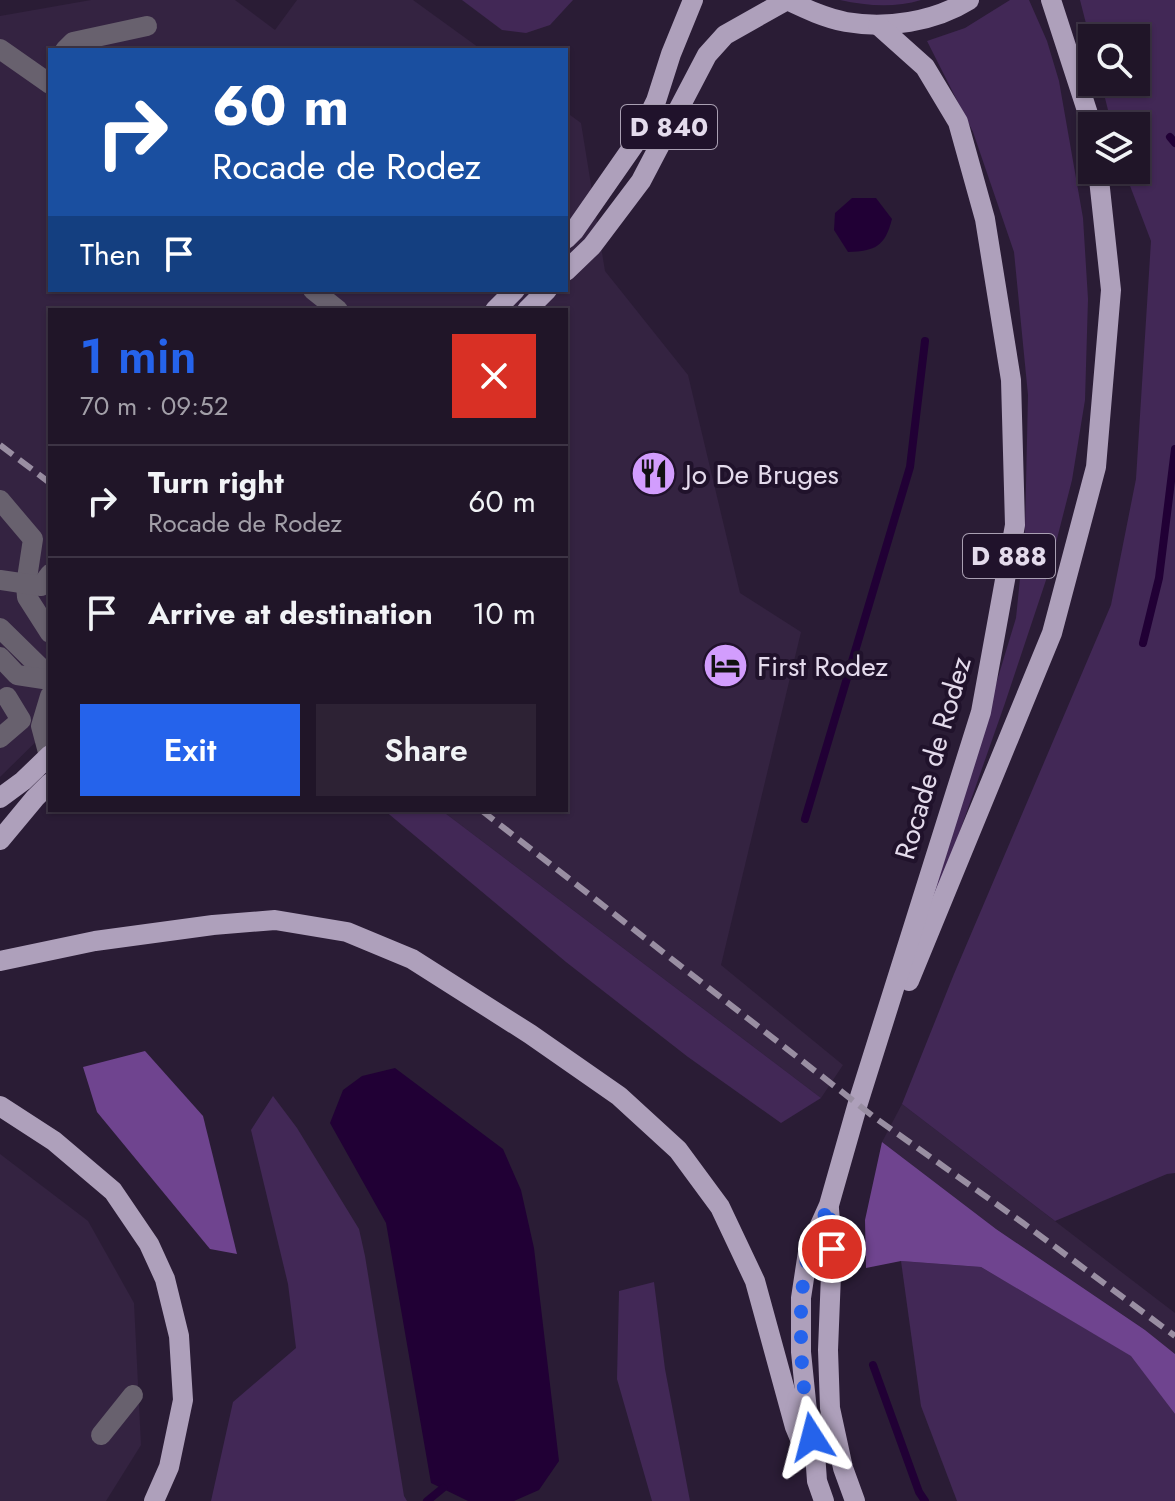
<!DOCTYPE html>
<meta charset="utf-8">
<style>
body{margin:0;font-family:Jost,sans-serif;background:#2d2234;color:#f1f3f6;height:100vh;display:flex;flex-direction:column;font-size:30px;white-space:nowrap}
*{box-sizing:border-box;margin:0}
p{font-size:26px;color:#a29fa8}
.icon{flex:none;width:44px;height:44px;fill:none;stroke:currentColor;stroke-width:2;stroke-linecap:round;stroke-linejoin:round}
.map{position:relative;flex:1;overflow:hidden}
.sheet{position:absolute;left:48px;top:308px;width:520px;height:504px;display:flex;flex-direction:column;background:#201528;border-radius:0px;box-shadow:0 2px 6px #0004,0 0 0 2px #3d3445}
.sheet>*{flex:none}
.hud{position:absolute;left:48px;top:48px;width:520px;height:244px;border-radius:0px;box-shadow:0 2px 6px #0004,0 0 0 2px #3d3445;background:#1a4fa0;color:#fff;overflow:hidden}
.controls{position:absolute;left:1078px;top:24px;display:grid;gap:16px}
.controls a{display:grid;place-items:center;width:72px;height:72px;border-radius:0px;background:#201528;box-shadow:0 2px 6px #0004,0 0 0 2px #3d3445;font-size:40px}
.pin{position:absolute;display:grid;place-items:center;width:68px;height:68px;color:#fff;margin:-34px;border:4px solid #fff;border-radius:50%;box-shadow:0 2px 8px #0007}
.me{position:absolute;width:88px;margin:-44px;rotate:351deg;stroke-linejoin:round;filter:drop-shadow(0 0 6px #0008)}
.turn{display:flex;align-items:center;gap:28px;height:168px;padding:0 32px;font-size:36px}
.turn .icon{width:104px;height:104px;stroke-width:2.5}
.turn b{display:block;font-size:56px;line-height:68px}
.then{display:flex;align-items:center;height:76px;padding:0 32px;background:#0003;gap:16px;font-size:30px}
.round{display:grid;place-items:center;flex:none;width:84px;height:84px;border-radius:0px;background:#2d2234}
.summary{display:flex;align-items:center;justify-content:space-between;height:136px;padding:0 32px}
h1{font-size:48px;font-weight:600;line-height:60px;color:#2563eb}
.cta{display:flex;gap:16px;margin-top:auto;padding:16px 32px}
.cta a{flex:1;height:92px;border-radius:0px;background:#2563eb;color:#fff;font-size:32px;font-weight:600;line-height:92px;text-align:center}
.cta a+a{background:#2d2234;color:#f1f3f6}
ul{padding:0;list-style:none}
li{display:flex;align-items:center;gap:24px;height:112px;padding:0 32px;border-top:2px solid #3d3445}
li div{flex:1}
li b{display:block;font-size:30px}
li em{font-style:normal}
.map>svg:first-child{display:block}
.built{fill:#342341}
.green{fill:#422856}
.forest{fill:#6f448f}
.water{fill:#210035}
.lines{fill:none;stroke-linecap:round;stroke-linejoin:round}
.stream{stroke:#210035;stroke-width:8}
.minor{stroke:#68616e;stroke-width:20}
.major{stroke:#aea0bb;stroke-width:20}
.rail{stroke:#998ea2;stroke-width:6;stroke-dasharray:16 8;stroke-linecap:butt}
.route{stroke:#2563eb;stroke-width:14;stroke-dasharray:0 25.2}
.labels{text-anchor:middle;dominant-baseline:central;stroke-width:8;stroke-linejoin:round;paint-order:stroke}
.shield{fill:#20122b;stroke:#a99fb2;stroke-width:2}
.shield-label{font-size:26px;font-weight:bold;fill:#e4dbec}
.poi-label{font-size:28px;fill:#e4dbec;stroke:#20122b;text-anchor:start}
.street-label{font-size:28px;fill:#e4dbec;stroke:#20122b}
</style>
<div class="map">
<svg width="1175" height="1501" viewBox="0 0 1175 1501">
<rect width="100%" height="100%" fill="#2a1c35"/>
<g class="built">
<polygon points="91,0 235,0 275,30 297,0 413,0 482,50 50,50 50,290 566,290 566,112 581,123 605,271 688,375 740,593 801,632 721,965 843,1065 821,1098 441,810 566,810 566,310 50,310 50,728 0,777 0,16"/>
<polygon points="902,1104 1175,1313 1175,1354 1145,1330 996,1229 882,1142"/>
<polygon points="0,1154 88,1221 134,1303 141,1445 106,1501 0,1501"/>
</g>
<g class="green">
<polygon points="462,0 573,0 550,25 526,33 502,30"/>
<path d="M 840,0 L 921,0 C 895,8 867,6 840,0 Z"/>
<polygon points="1010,0 1029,0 1047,41 1059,81 1083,218 1088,299 1085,400 1072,480 1048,574 1004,706 954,848 918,941 1016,618 1025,529 1028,395 1014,252 973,132 927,41 965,28"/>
<polygon points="1080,0 1175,0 1175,1173 1167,1174 1055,1221 902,1104 954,974 1111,605 1136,479 1151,241 1124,170 1136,170 1136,126 1112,126 1101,82 1136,82 1136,38 1092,38 1092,47"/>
<polygon points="384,810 441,810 821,1098 781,1123 688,1057 566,962"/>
<polygon points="273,1096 297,1128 359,1229 365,1256 404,1496 407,1501 211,1501 233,1402 296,1348 288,1284 251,1130"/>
<polygon points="901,1261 981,1267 1132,1356 1175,1414 1175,1501 957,1501 921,1406"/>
<polygon points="654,1282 665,1369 690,1501 652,1501 617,1379 619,1291"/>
</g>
<g class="forest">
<polygon points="145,1051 203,1116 237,1254 210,1249 97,1112 83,1067"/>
<polygon points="882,1142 996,1229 1145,1330 1175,1354 1175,1414 1131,1356 981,1267 901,1261 866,1268 865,1220"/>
</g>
<g class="water">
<path d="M 852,198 L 876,198 L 892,219 C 885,246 876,251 848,252 L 834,230 L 835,213 Z"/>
<polygon points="395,1068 503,1149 521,1190 534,1248 559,1461 539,1490 514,1501 468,1501 431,1483 386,1223 330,1123 343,1090 362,1076"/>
</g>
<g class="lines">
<g class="stream">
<polyline points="1170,137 1175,143"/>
<polyline points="1143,643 1159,578 1175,449"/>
<polyline points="805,819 910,467 925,341"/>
<polyline points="873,1365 919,1492 925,1501"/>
<polyline points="427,1501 443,1488"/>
</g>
<g class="minor">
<polyline points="0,49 50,84"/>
<polyline points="65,50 73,42 147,26"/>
<polyline points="313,290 338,310"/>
<polyline points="0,500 33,539 26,585 27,597 50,633"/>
<polyline points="0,580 41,586 50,574"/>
<polyline points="0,628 50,677"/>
<polyline points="0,657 17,675 50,680"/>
<polyline points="0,738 21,720 7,697"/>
<polyline points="49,756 41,726 50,696"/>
<polyline points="101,1435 133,1395"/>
</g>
<g class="major">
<polyline points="1051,0 1092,126"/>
<polyline points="566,239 574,231 636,142 656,101 671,54 693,0"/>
<path d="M 566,271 L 592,246 L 641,181 L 707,55 L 725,35 L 787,0 C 806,9 825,18 846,22 C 886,29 934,22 969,0"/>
<polyline points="495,310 515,290"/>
<polyline points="527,310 547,290"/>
<polyline points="0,798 23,781 50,755"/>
<polyline points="0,840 35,798 50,783"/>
<polyline points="0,961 95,941 213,925 275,920 347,932 412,959 530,1034 619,1096 678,1150 720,1207 755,1281 795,1427 805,1451"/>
<polyline points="909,981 1052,633 1096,467 1111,290 1098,170"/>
<polyline points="0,1106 54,1141 113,1191 149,1244 165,1279 179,1336 183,1400 169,1467 154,1501"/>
<polyline points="829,1209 832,1249 828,1350 830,1408 843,1468 855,1501"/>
<polyline points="824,1501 817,1481 815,1453 808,1421 801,1352 801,1298 808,1252 829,1205 858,1103 981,712 1015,525 1011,380 985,219 958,122 925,67 878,25"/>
</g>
<g class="rail">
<polyline points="0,445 50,483"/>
<polyline points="481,810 874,1117 1023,1223 1175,1336"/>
</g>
</g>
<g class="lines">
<polyline class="route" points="812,1437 804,1389 801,1352 801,1298 808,1252 829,1205 832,1249"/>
</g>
<defs>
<symbol id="restaurant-disc" viewBox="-11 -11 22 22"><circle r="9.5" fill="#d29dfd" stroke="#20122b"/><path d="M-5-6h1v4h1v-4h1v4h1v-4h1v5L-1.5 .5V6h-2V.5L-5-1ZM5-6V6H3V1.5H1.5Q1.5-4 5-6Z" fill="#111"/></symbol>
<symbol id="hotel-disc" viewBox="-11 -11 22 22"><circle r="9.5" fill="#d29dfd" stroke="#20122b"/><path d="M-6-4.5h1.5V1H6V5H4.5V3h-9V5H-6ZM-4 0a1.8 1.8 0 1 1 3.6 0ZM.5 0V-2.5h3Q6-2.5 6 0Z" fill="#111"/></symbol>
</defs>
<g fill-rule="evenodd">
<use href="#restaurant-disc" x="628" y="448" width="51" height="51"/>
<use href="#hotel-disc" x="700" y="640" width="51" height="51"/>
</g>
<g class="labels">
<g class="shield">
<rect x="621" y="105" width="96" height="44" rx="6"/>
<rect x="963" y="534" width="92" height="44" rx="6"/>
</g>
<g class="shield-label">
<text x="669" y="127">D 840</text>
<text x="1009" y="556">D 888</text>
</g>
<g class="poi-label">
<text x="685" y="474">Jo De Bruges</text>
<text x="757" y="666">First Rodez</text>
</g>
<g class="street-label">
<text transform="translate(933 758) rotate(-74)">Rocade de Rodez</text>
</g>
</g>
</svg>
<div class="controls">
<a><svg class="icon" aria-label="search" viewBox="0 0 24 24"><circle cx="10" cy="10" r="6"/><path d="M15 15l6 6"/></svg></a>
<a><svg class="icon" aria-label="layers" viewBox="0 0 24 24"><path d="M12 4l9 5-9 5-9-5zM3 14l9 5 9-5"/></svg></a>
</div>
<div class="pin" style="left:832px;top:1249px;background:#d93025"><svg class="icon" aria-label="arrive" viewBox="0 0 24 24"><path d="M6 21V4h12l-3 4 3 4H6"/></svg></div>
<svg class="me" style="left:812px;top:1437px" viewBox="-20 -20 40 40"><path d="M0-17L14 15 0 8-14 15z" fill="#2563eb" stroke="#fff" stroke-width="4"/></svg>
<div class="hud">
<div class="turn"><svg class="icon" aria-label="right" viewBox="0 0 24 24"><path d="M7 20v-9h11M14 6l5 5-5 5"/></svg><div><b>60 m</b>Rocade de Rodez</div></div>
<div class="then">Then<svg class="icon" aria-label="arrive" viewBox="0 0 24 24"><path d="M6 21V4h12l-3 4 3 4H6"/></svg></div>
</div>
<section class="sheet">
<div class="summary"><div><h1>1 min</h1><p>70 m · 09:52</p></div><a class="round" style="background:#d93025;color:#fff"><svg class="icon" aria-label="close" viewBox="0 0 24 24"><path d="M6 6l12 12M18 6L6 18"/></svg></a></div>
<ul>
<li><svg class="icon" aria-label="right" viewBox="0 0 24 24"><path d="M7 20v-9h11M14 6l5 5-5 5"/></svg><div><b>Turn right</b><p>Rocade de Rodez</p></div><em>60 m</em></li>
<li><svg class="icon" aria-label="arrive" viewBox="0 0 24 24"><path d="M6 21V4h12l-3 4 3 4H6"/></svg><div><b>Arrive at destination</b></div><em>10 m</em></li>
</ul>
<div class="cta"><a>Exit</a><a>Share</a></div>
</section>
</div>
